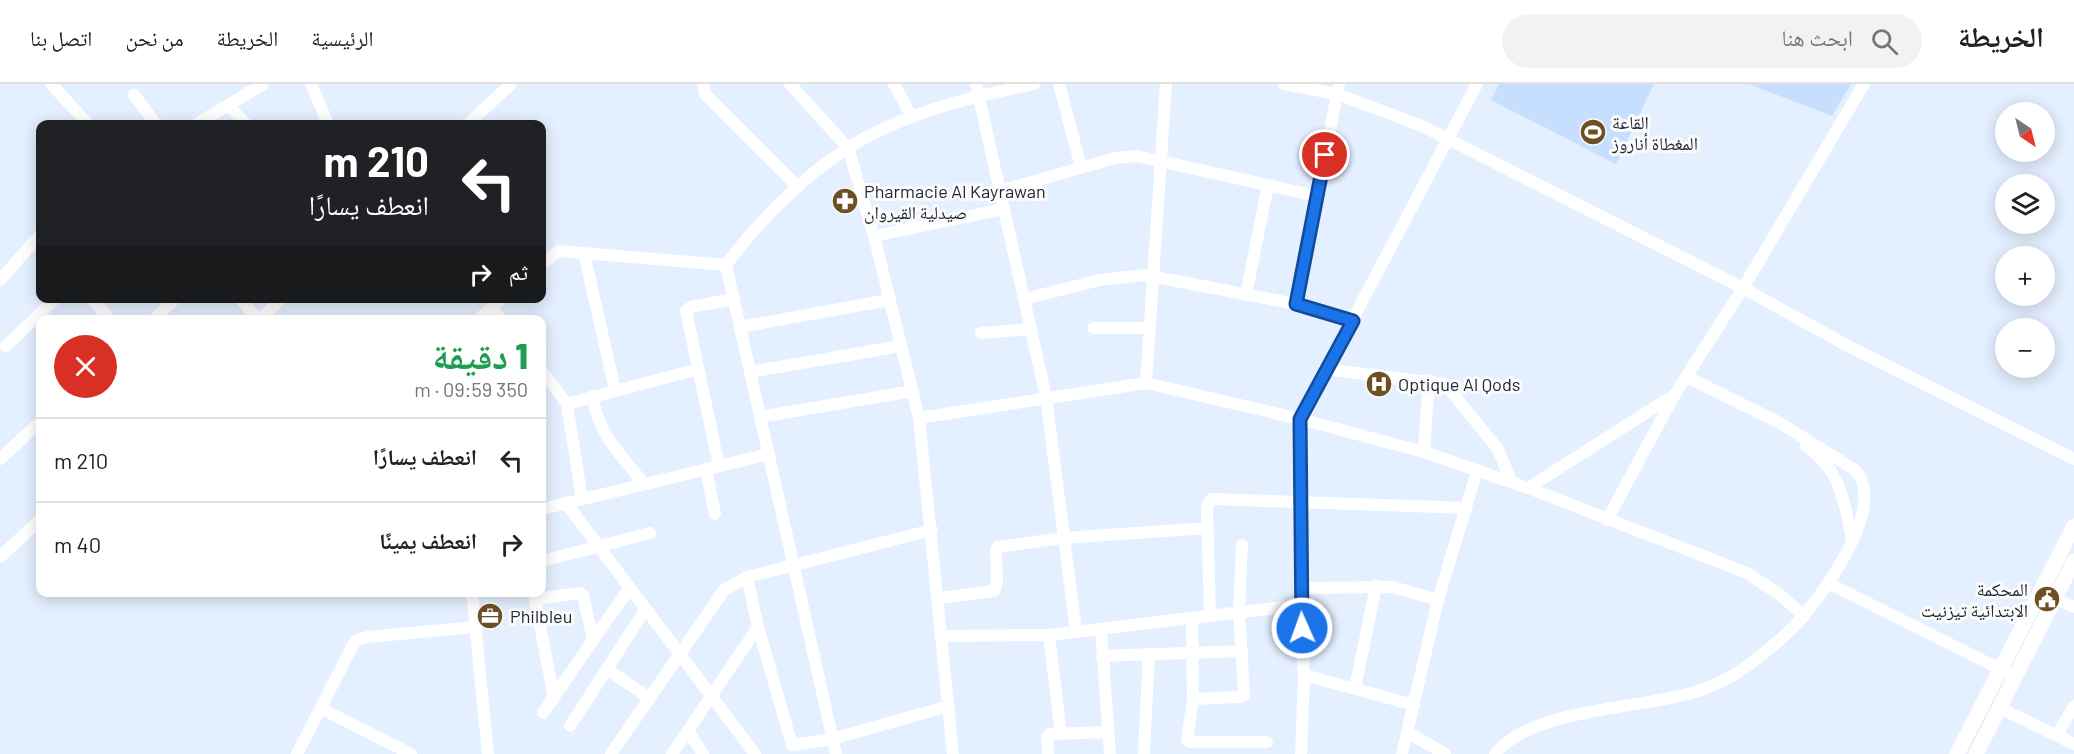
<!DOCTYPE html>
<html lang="ar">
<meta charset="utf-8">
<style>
body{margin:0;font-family:Barlow,"Noto Naskh Arabic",sans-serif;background:#f2f2f2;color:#222;direction:rtl;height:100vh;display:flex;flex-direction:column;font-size:22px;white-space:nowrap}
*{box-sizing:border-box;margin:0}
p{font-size:20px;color:#767676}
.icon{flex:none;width:33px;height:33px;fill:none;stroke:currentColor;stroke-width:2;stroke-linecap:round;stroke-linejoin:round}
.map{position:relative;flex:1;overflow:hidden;direction:ltr}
.details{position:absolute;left:36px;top:231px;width:510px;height:282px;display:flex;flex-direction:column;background:#fff;border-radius:12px;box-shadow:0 3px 15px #0003;direction:rtl}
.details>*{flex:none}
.top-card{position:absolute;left:36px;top:36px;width:510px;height:183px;border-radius:12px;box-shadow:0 3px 15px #0003;direction:rtl;background:#202124;color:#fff;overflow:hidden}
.needle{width:39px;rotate:145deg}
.buttons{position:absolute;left:1995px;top:18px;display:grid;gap:12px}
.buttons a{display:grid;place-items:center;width:60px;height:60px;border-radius:50%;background:#fff;box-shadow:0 3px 15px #0003;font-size:30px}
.pin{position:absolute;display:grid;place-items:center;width:51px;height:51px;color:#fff;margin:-26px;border:3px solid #fff;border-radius:50%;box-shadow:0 2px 6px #0007}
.me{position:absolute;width:66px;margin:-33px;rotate:358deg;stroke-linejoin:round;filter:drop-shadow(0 0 4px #0008)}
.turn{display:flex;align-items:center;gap:21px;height:126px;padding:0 18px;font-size:27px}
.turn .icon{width:78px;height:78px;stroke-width:2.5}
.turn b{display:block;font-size:42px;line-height:51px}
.then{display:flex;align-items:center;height:57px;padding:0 18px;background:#0003;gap:12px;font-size:22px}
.round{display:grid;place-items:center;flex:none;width:63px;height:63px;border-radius:32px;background:#f2f2f2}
.overview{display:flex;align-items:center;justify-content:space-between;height:102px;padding:0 18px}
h1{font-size:36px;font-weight:800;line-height:45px;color:#1e9e55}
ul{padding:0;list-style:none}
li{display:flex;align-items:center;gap:18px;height:84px;padding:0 18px;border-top:2px solid #e0e0e0}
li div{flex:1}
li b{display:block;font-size:22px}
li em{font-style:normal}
header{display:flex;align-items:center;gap:36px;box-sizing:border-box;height:84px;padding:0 30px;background:#fff;border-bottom:2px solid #e0e0e0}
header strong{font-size:28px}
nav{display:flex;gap:33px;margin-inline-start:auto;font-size:21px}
.search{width:420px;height:54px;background:#f2f2f2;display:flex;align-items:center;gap:15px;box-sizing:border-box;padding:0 21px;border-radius:33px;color:#767676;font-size:22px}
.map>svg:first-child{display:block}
.pitch{fill:#c6dfff}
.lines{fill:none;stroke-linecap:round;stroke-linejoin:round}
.minor{stroke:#fff;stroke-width:12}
.major{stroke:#fff;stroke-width:15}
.route-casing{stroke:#114b97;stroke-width:15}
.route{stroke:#1a73e8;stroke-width:10}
.labels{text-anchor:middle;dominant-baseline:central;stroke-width:6;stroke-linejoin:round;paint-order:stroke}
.poi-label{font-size:18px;fill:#222932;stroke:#fbfbfb;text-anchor:start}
</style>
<header>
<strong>الخريطة</strong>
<div class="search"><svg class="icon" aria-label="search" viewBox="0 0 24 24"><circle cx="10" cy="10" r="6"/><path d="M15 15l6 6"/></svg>ابحث هنا</div>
<nav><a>الرئيسية</a><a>الخريطة</a><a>من نحن</a><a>اتصل بنا</a></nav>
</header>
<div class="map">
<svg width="2074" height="670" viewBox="0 0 2074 670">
<rect width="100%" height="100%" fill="#e4efff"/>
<g class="pitch">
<polygon points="1499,0 1654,0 1616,80 1491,16"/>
<polygon points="1749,0 1851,0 1832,32"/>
</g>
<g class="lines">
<g class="minor">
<polyline points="51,0 88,40"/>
<polyline points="311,0 328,40"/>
<polyline points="703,0 705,10 798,103"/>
<polyline points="790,0 848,64 874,152 919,334 953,670"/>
<polyline points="894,0 912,33"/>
<polyline points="976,0 1046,313 1076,547"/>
<polyline points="1059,0 1081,83"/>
<polyline points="1284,0 1337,10 1422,42 1743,204 1850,263 2074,375"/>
<polyline points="134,11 156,40"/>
<polyline points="229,22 246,40"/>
<polyline points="197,40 263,0"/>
<polyline points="468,40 511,0"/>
<polyline points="1000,107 1115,74 1137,72 1317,112"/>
<polyline points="874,152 1004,125"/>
<polyline points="584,169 615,306"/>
<polyline points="542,180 559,167 726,181"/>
<polyline points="0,196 40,151"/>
<polyline points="1246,211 1268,101"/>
<polyline points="91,214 110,236"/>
<polyline points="240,214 258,236"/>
<polyline points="1024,215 1100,196 1145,191 1296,220 1353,237"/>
<polyline points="1296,220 1339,0"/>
<polyline points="492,223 501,236"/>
<polyline points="153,236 176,214"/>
<polyline points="259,236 282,214"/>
<polyline points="478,236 502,214"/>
<polyline points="740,243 889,216"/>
<polyline points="1093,244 1150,244"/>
<polyline points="981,249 1031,245"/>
<polyline points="6,262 56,214"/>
<polyline points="1325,285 1445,300 1498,365 1511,397"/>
<polyline points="542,287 567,320 582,415"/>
<polyline points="750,288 901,262"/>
<polyline points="1146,299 1166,0"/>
<path d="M 593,312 C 596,348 623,373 644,400"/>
<polyline points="567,320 698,285"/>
<polyline points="760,333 913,307"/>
<polyline points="919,334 1146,299 1300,335 1424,368 1528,404 1747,489 1779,510 1804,532"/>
<path d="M 1806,362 C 1842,388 1843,415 1852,454"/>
<polyline points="1424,368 1429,296"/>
<polyline points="0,375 40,338"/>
<polyline points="719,382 686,227 691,223 734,215"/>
<polyline points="706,385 715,430"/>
<polyline points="1528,404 1674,311"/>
<polyline points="566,419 755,670"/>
<polyline points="542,425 769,370"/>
<polyline points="1607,436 1675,310 1743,204 1864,0"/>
<polyline points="0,473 40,436"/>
<polyline points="542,477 650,449"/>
<polyline points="747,493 758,543 792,661 832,655 949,622"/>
<polyline points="1828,499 2008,589"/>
<polyline points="1302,504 1393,503 1438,516"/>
<polyline points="472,508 488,670"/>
<polyline points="939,514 994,507 997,499 996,466 998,463 1063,454 1208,444"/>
<polyline points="2055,515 2074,523"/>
<polyline points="1210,531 1207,427 1208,420 1212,415 1466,424"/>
<polyline points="1192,534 1193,615 1187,656 1190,658 1267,658"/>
<polyline points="1101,546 1110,670"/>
<polyline points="1049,551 1061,650"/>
<polyline points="941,552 1049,551 1300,521"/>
<polyline points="593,556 629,505"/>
<polyline points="1102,572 1242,567"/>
<polyline points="607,585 649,614"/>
<polyline points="1304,591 1414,621"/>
<polyline points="1355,604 1376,502"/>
<polyline points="1193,615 1241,613 1244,611 1239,527 1242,461"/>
<polyline points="1998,623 2074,660"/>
<polyline points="322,625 411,670"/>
<polyline points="543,629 593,556 583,511 580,509 535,515 554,614"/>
<polyline points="570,642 645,526"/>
<polyline points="688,647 703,670"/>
<polyline points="1407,648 1445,670"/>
<polyline points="2057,651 2074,622"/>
<polyline points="297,670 355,557 367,553 475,543"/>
<polyline points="611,670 724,506 747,493 932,446"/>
<polyline points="672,670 758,543"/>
<path d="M 836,670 L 726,181 C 758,138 802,93 848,64 C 903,29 971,13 1034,0"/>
<polyline points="1048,670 1047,653 1050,650 1108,648"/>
<polyline points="1144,670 1149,570"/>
<polyline points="1301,670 1304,591 1300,521 1300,335 1477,0"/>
<polyline points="1402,670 1438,516 1477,387"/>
<path d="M 1495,670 C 1532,624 1640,625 1695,608 C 1712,602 1730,595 1744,584 C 1765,569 1789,550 1805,530 C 1829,501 1887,420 1855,386 L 1780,339 L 1687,293"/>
</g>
<g class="major">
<polyline points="1957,670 2074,442"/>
<polyline points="1976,670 2074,477"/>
</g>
</g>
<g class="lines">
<defs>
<polyline id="route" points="1302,544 1300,335 1353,237 1296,220 1325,71"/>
</defs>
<use href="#route" class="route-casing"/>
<use href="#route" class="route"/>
</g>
<defs>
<symbol id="stadium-disc" viewBox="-11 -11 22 22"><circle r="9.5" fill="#6d4f23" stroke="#fbfbfb"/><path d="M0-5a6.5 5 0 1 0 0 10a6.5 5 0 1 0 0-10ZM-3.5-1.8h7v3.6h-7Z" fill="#fff"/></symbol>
<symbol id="pharmacy-disc" viewBox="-11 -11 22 22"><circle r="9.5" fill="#6d4f23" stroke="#fbfbfb"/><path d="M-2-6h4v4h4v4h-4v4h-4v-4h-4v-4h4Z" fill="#fff"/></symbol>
<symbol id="hospital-disc" viewBox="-11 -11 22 22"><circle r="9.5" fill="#6d4f23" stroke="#fbfbfb"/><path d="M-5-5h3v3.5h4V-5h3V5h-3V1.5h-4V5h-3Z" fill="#fff"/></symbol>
<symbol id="civic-disc" viewBox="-11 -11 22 22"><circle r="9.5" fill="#6d4f23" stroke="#fbfbfb"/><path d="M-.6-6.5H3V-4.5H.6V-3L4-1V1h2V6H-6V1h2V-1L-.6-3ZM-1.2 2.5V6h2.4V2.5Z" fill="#fff"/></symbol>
<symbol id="office-disc" viewBox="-11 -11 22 22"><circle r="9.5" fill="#6d4f23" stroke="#fbfbfb"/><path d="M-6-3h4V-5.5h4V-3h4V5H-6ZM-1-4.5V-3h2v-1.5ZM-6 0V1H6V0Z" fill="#fff"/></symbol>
</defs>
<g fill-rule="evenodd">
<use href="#stadium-disc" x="1578" y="33" width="30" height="30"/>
<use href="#pharmacy-disc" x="830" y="102" width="30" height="30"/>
<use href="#hospital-disc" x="1364" y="285" width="30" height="30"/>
<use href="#civic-disc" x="2032" y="500" width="30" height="30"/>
<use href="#office-disc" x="475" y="517" width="30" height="30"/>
</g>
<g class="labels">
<g class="poi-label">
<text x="1612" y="38">القاعة<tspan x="1612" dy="21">المغطاة أناروز</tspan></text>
<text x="864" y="107">Pharmacie Al Kayrawan<tspan x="864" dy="21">صيدلية القيروان</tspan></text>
<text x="1398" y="300">Optique Al Qods</text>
<text x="2028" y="505" text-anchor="end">المحكمة<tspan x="2028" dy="21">الابتدائية تيزنيت</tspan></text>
<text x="510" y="532">Philbleu</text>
</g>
</g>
</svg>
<div class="buttons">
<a><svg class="needle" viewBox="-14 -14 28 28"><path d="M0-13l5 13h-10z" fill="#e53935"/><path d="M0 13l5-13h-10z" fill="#767676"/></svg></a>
<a><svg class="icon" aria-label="layers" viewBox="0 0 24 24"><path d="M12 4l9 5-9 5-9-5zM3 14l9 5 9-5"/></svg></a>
<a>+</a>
<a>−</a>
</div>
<div class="pin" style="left:1325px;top:71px;background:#d93025"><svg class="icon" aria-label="arrive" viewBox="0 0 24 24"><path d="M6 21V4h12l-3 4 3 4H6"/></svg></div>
<svg class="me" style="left:1302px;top:544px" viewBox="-20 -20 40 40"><circle r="17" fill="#1a73e8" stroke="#fff" stroke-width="3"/><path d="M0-11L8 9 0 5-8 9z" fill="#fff"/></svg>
<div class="top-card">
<div class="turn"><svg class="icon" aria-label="left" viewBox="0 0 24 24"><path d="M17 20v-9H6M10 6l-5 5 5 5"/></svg><div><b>210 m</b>انعطف يسارًا</div></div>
<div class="then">ثم<svg class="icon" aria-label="right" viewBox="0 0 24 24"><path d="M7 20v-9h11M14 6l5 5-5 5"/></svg></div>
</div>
<section class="details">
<div class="overview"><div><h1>1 دقيقة</h1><p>350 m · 09:59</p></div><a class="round" style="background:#d93025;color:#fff"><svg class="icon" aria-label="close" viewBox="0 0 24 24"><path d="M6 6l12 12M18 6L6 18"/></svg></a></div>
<ul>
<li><svg class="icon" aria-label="left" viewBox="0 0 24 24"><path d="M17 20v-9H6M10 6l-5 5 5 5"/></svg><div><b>انعطف يسارًا</b></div><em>210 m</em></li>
<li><svg class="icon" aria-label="right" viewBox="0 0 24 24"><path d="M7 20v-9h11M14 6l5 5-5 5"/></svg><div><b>انعطف يمينًا</b></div><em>40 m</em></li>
</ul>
</section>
</div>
